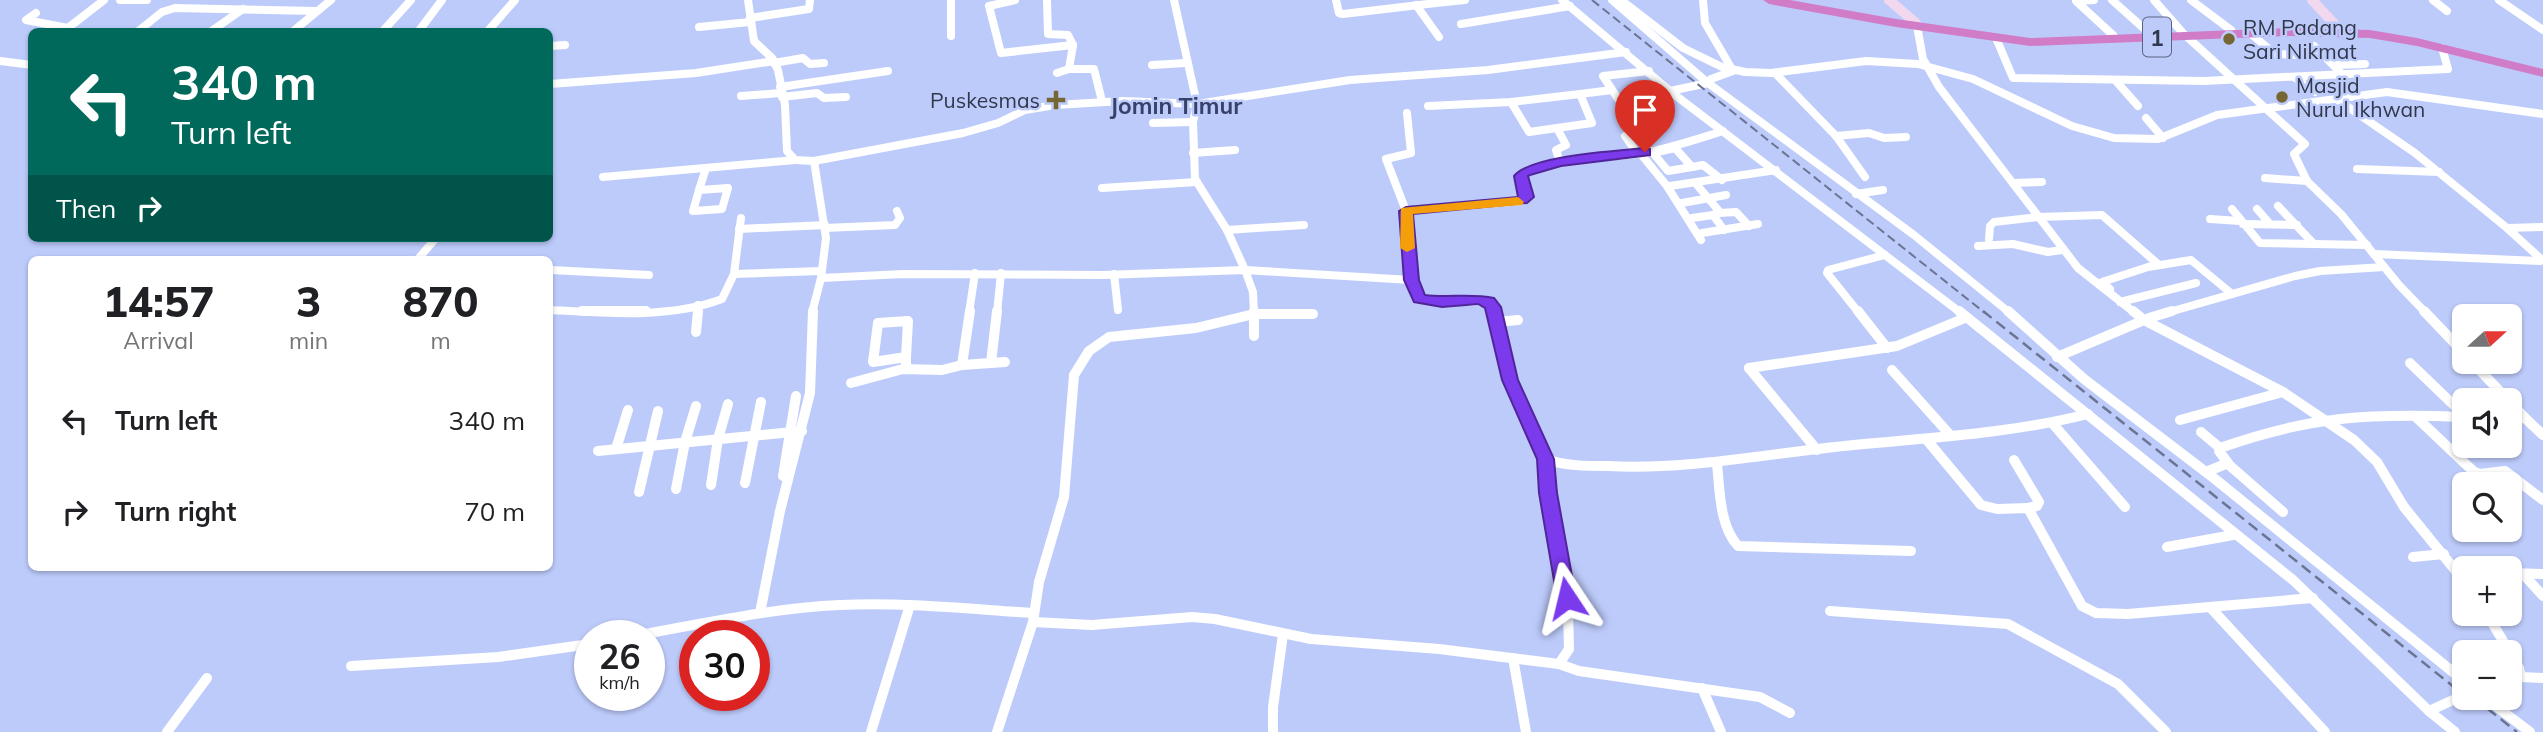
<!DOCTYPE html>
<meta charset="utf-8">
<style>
body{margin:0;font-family:Mulish,sans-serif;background:#f6f6f6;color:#202124;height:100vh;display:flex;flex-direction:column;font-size:26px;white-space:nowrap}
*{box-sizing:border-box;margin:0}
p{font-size:23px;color:#757577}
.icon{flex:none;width:38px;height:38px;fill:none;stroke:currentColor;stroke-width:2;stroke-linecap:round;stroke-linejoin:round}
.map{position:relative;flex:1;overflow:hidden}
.drawer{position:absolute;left:28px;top:256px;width:525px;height:315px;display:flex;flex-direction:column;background:#fff;border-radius:10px;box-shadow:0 2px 5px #0004}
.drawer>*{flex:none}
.banner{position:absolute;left:28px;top:28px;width:525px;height:214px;border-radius:10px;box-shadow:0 2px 5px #0004;background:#00695c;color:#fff;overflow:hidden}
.needle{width:46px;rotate:69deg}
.tools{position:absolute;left:2452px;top:304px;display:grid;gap:14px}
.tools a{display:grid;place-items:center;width:70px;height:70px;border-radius:10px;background:#fff;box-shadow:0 2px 5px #0004;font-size:35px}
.speed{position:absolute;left:574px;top:620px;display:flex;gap:14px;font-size:35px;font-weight:700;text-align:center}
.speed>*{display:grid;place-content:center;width:91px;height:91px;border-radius:50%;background:#fff;box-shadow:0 2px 5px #0004;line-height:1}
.speed small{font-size:18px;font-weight:400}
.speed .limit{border:10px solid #d22;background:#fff;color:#111}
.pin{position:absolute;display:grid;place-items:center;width:60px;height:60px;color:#fff;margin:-72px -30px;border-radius:50% 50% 50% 0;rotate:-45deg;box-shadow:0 0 7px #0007}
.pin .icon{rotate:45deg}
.me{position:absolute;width:77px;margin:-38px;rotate:350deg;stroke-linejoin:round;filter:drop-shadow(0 0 5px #0008)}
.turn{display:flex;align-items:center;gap:24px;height:147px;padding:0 28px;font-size:32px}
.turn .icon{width:91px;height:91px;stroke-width:2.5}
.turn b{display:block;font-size:49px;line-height:60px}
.then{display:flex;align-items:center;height:66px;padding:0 28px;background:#0003;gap:14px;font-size:26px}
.eta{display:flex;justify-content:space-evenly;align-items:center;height:119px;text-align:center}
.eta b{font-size:42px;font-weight:800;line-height:49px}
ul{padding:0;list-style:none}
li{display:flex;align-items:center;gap:21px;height:91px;padding:0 28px}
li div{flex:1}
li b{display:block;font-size:26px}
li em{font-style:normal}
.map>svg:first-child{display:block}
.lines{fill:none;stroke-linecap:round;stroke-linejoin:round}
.street-far1{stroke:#fff;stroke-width:8}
.street{stroke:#fff;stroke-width:10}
.secondary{stroke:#f1d8ee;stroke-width:10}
.highway{fill:#d17cc6;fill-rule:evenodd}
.rail-far1{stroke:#6b7493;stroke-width:2;stroke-dasharray:9 4.5;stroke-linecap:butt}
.rail{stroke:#6b7493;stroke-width:2.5;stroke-dasharray:11 6;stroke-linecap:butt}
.route{fill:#7c3aed;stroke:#51269a;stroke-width:2}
.slow{fill:#f59e0b}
.poi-dot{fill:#766634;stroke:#bdcbfb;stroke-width:2.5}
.labels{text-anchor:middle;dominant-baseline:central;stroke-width:5;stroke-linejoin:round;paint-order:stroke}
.far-poi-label{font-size:21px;fill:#32384b;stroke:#bdcbfb;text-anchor:start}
.shield{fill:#bdcbfb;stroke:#5c6480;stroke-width:2}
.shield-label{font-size:23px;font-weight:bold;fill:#32384b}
.far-quarter-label{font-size:23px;font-weight:bold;fill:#374169;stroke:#bdcbfb}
</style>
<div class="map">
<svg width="2543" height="732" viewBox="0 0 2543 732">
<rect width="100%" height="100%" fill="#bdcbfb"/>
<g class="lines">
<g class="street-far1">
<polyline points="120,0 147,0"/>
<polyline points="748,0 754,41 772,58 778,70 785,105 787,151 795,160 814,161 826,238 821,278 812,313"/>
<polyline points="951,0 951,36"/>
<polyline points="1015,0 989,6 1001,53 1073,45"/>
<polyline points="1047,0 1048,34 1068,35 1073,45 1069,69 1094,69 1102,101"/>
<polyline points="1174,0 1197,104 1193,122 1195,179 1227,230 1245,270 1411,280 1421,300 1489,302 1493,313"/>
<polyline points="1336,0 1339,13 1343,14 1436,3 1434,0"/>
<polyline points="1562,0 1675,95 1961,313"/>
<polyline points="1612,0 1708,83 1914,235 2010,313"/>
<polyline points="1621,0 1683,48 1722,67 1745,72 1771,73 1866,61 1918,64 1973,79 2072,126 2114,138 2158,139 2217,115 2387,92 2543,114"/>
<polyline points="2094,0 2076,1 2114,36"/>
<polyline points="2112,0 2149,33"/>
<polyline points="2154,0 2182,32"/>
<polyline points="2191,0 2231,30"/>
<polyline points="2433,0 2447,11"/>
<polyline points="2499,0 2543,30"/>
<polyline points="1436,3 1465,0"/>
<polyline points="1416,5 1439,37"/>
<polyline points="36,13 26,20 68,28"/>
<polyline points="750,18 809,9 810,0"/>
<polyline points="1461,24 1570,6"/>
<polyline points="1917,26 1923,59 1939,87 2078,268 2135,313"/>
<polyline points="699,27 750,22"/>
<polyline points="64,31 104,0"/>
<polyline points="137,32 162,12 175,8 317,11"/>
<polyline points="210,32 243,9"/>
<polyline points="292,32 331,0"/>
<polyline points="382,32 411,0"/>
<polyline points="418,32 442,0"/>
<polyline points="487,32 515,0"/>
<polyline points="2251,34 2275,54 2326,56"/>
<polyline points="2185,35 2305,144 2294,154 2307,181 2341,214 2399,285 2426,313"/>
<polyline points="1996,38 2013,78 2204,81 2448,69 2442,48"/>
<polyline points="550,46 565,45"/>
<polyline points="2314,46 2343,75"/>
<polyline points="0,61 32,65"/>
<polyline points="774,63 803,58 810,64 824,63"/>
<polyline points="1152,65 1186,63"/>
<polyline points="2334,65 2365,64"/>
<polyline points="1057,73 1069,69"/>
<polyline points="1776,74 1836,136 1865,177"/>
<polyline points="2294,77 2315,92"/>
<polyline points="2116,81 2138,106"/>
<polyline points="550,84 696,73 774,61"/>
<polyline points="780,87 888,71"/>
<polyline points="1670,91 1708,83 1711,79 1733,71 1705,23 1703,0"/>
<polyline points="1580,94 1612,90"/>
<polyline points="741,96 781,93"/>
<polyline points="782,97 817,93 824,98 846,97"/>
<polyline points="2335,98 2415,153 2507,228"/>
<polyline points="1511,102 1529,132 1557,128"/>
<polyline points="1428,106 1511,102 1580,94 1592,123 1557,128 1566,145 1556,150 1560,162"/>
<polyline points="1626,111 1603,76 1649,71"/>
<polyline points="1407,113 1411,153 1386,159 1406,211 1411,280"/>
<polyline points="2146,118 2163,138"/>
<polyline points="1153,123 1193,122"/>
<polyline points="1625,136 1637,153"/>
<polyline points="1836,136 1869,133 1884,138 1906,137"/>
<polygon points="1675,148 1692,167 1668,171 1653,153"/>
<polyline points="1193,153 1235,150"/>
<polyline points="1640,153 1667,186 1701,240"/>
<polyline points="814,161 963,133 998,123 1025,110 1055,105 1123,101 1197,104 1350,80 1488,70 1626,52"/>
<polyline points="1692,167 1703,165 1722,180"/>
<polyline points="2357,169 2439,172"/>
<polyline points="603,177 795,160"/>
<polyline points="2265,178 2307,181"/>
<polyline points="2013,183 2042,182"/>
<polyline points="1697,185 1719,211 1713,215 1724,230"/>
<polyline points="1670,186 1776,170"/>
<polygon points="728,188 722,209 693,211 699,190"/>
<polyline points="1102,188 1197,182"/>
<polyline points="699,190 706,168"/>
<polyline points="1856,194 1883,190"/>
<polyline points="1682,203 1726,195"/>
<polyline points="2278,206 2313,243"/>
<polyline points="2232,209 2260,243 2367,245"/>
<polyline points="2257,209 2270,224"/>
<path d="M 1406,211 L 1522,201 L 1527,196 L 1521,176 C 1556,153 1604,160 1644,153 C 1671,148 1697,139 1723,131"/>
<polyline points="1719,213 1736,212 1749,226"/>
<polyline points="1692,218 1713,215"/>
<polyline points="2210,219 2240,221"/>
<polyline points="2243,224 2297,225"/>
<polyline points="825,228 895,225 900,218 897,211"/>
<polyline points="739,229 825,225"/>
<polyline points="1227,230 1304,225"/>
<polyline points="1702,233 1758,224"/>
<polyline points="1989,239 1990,226 1994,222 2038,217 2102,215 2159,265"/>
<polyline points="1978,246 2013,244 2048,252 2062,250"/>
<polyline points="2374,254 2540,261 2540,258 2507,228 2543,227"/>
<polyline points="418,259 436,238"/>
<polyline points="550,270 649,275"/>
<polyline points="734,274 741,218"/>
<polyline points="1114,274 1118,310"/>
<polyline points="821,278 903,274 1103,275 1245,270 1253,292 1254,313"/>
<polyline points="2110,289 2102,282 2148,267 2191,260 2232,294"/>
<polyline points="2120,302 2196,283"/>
<path d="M 550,310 C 605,313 669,319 722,299 L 734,274 L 821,271"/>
<polyline points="697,313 698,305"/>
<polyline points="969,313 975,273"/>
<polyline points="997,313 1001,273"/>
<polyline points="1859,313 1827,273 1828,270 1885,255"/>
<polyline points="2166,313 2295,276 2320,271 2384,267"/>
</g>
<g class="street">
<polyline points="582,311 646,311"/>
<path d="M 1492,311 L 1502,339 L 1510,380 L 1545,459 C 1565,466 1587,466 1608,466 C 1685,470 1760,455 1835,447 C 1920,438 2005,435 2088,414"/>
<polyline points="1858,311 1887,348"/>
<polyline points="1959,311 2293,580 2429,711 2455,732"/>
<polyline points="2008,311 2084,379 2215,479 2464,681"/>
<polyline points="2133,311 2144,320 2283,392 2354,440 2377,462 2404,507 2464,581"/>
<polyline points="2424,311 2464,353"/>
<polygon points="908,321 906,357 873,362 878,323"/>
<polyline points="1497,322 1518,320"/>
<polyline points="696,332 698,311"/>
<polyline points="1254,336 1254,314 1313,314"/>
<polyline points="2057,357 2149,318 2172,311"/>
<polyline points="2472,362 2509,401"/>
<polyline points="991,363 997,311"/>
<polyline points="2410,363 2464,415"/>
<polyline points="962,365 1005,362"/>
<polyline points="1749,368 1897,346 1965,318"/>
<polyline points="1749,368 1817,450"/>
<polyline points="906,369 906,357"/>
<polyline points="1892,370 1951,436"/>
<polyline points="851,383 903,369 942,370 962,365 970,311"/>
<polyline points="2510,402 2525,418 2510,418"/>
<polyline points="2415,416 2473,471 2480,474 2505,471 2543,500"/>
<polyline points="2525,418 2543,435"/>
<polyline points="2180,420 2283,392"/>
<polyline points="2053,424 2125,507"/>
<polyline points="2201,432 2220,448 2219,451 2228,463 2206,472"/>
<polyline points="1926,439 1981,505 1997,509 2028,508 2082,606 2096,613 2128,614 2313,598"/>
<path d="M 2220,448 C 2310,416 2370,413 2464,417"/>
<polyline points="616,449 628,410"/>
<polyline points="598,451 802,431"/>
<polyline points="2014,460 2039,502 2037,506 2028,508"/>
<path d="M 1717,464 C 1720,490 1719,525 1738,546 L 1911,551"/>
<polyline points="2228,464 2283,512"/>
<polyline points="783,476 796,396"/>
<polyline points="745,483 761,402"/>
<polyline points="711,485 718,439 728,404"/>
<polyline points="676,489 685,442 696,406"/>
<polyline points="639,492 658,411"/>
<polyline points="2167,547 2233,535"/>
<polyline points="2413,557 2444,554"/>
<polyline points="2510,573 2543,574"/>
<polyline points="2523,574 2543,596"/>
<polyline points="2210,607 2325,732"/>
<polyline points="1830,611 2008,624 2118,684 2166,732"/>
<polyline points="760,613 780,511 810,393 813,311"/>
<polyline points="2487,614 2519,668 2521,677 2510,680"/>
<polyline points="1033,622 1092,625 1192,617 1215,619 1311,639 1439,649 1559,664 1569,649 1568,612 1545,459"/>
<path d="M 639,635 C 706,623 772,608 840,605 C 905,602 969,609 1033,613"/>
<polyline points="1513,658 1526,732"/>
<polyline points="1559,664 1579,671 1760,697 1790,713"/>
<polyline points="351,666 498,657 590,644"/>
<polyline points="2521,677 2543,678"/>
<polyline points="1702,688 1721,732"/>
<polyline points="2485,698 2530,732"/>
<polyline points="2429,711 2464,695"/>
<polyline points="167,732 207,678"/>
<polyline points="871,732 910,605"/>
<polyline points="997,732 1033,622 1039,582 1064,497 1074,375 1089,351 1109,337 1196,328 1254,314 1254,311"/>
<polyline points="1273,732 1273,707 1283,634"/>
</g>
<g class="secondary">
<polyline points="1889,0 1916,23"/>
<polyline points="2312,0 2342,32"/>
</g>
<polygon class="highway" points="1763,0 1790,0 1896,19 2030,38 2290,28 2370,30 2417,38 2543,69 2543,77 2417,46 2370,38 2290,36 2030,46 1896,27 1769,4"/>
<polyline class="rail-far1" points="1592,0 1985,313"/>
<g class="rail">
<polyline points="1983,311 2464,695"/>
<polyline points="2474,698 2517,732"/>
</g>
</g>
<path class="route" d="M 1645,148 L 1650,149 L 1650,155 L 1561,166 L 1530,175 L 1528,176 L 1534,197 L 1527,203 L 1413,214 L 1419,280 L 1425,295 C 1448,298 1471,293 1494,298 L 1501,307 L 1518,380 L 1554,459 L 1557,493 L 1576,598 L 1573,604 L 1567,606 L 1560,604 L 1557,598 L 1539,493 L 1537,459 L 1502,380 L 1485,308 L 1478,304 L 1442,307 L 1414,302 L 1404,280 L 1399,211 L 1406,207 L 1518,197 L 1514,176 C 1531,155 1617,151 1645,148 Z"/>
<polygon class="slow" points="1518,197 1524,202 1522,205 1413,214 1415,248 1407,252 1400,248 1401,208"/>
<g class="poi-dot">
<circle cx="2229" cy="39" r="7"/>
<circle cx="2282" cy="97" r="7"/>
<path d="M1052.5 89.5h7v7h7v7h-7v7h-7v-7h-7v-7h7z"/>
</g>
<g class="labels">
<g class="far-poi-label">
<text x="2243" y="27">RM Padang<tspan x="2243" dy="24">Sari Nikmat</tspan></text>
<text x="2296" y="85">Masjid<tspan x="2296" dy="24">Nurul Ikhwan</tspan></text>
<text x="1040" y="100" text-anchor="end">Puskesmas</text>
</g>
<rect class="shield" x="2143" y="17.5" width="28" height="39" rx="5"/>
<g class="shield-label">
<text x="2157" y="37">1</text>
</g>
<g class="far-quarter-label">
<text x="1176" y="105">Jomin Timur</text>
</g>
</g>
</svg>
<div class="tools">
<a><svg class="needle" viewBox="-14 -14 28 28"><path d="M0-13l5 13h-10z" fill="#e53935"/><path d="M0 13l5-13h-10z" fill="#757577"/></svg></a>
<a><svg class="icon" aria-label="sound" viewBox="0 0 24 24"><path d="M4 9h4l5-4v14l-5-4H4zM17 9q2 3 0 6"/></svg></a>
<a><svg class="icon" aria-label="search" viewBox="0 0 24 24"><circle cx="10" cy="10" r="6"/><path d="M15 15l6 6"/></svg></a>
<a>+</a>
<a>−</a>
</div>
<div class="speed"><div>26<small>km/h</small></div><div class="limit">30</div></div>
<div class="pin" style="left:1645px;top:152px;background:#d93025"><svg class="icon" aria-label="arrive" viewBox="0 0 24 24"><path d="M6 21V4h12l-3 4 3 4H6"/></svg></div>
<svg class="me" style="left:1567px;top:598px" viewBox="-20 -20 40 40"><path d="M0-17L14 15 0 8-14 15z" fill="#7c3aed" stroke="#fff" stroke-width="4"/></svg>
<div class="banner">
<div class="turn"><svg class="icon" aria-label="left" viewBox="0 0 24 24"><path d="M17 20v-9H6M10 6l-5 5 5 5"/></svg><div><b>340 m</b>Turn left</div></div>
<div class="then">Then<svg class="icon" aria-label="right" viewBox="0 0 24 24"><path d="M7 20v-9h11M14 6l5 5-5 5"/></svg></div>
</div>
<section class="drawer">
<div class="eta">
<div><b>14:57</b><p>Arrival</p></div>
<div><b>3</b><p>min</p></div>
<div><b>870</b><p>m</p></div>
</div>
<ul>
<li><svg class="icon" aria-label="left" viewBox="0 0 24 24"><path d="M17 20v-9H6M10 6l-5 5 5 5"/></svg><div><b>Turn left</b></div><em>340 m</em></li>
<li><svg class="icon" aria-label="right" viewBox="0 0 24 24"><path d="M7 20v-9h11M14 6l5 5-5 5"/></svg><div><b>Turn right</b></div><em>70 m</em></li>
</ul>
</section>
</div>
